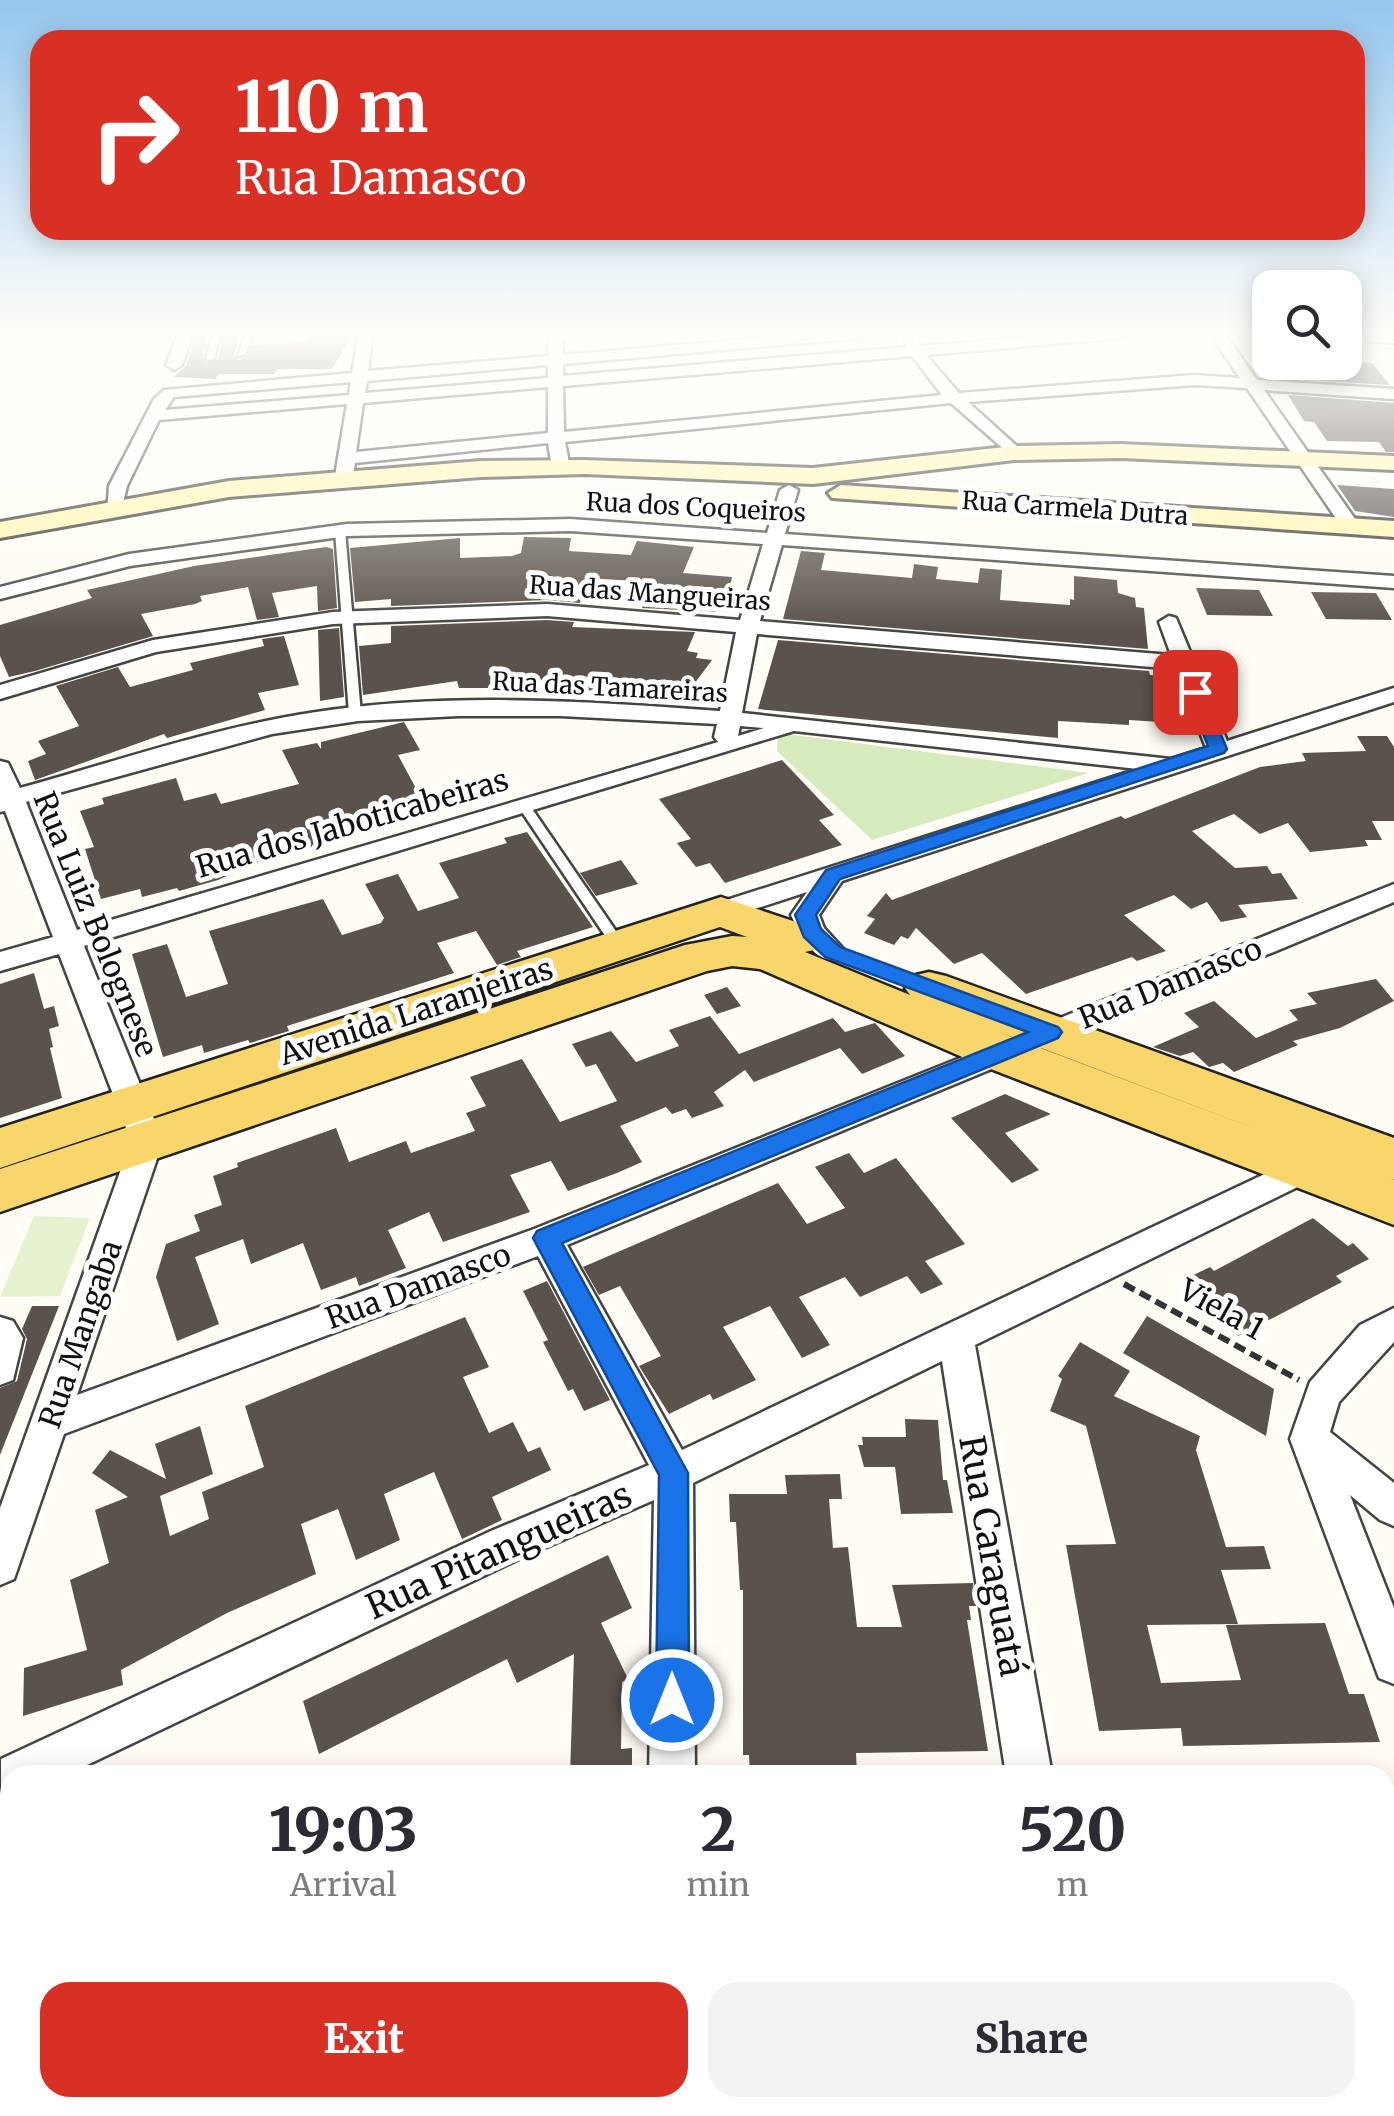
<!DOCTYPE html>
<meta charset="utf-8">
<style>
body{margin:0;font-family:Merriweather,serif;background:#f2f2f3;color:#2b2b33;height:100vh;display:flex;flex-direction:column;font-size:38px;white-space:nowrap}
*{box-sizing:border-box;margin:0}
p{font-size:32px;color:#7c7c81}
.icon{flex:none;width:55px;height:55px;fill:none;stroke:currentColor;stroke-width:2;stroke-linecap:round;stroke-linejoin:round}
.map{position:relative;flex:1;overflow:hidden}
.drawer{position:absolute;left:0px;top:1765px;width:1395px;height:352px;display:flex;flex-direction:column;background:#fff;border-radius:30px 30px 0 0;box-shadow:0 5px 25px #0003}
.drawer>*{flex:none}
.guide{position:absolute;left:30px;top:30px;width:1335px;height:210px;border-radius:30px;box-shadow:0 5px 25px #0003;background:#d93025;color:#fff;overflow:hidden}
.tools{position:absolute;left:1252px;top:270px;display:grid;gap:20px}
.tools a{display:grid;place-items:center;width:110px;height:110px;border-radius:20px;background:#fff;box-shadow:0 5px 25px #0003;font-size:50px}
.pin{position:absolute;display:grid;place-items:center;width:85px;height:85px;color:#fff;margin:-42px;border-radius:20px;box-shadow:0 5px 15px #0006}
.me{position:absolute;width:110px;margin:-55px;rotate:0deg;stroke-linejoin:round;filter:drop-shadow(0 0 8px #0008)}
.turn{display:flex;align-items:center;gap:35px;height:210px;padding:0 40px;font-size:45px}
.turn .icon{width:130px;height:130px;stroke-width:2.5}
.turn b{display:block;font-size:70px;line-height:85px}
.eta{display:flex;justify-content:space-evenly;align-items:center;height:170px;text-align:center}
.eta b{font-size:60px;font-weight:800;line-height:70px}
.primary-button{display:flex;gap:20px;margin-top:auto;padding:20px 40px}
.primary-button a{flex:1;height:115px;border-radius:30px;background:#d93025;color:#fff;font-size:40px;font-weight:800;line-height:115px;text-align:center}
.primary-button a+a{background:#f2f2f3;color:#2b2b33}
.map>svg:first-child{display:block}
.green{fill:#d5ebbd}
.pitch{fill:#e6f2cf}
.building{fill:#5a524d}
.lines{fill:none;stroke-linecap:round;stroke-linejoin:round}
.service-casing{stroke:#444;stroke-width:5}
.minor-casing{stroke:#444;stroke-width:5}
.secondary-casing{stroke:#333;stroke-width:6}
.primary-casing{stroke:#222;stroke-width:5}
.path{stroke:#333;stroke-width:6;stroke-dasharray:12 6;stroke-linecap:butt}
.service{fill:#fff;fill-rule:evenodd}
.minor{fill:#fff;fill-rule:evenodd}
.secondary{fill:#fff6b0;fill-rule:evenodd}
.primary{fill:#f9d66b;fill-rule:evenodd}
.route{fill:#1a73e8;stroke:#114b97;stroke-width:2.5}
.labels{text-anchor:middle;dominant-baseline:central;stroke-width:10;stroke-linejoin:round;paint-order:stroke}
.far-street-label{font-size:25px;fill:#111;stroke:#fff}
.street-label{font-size:30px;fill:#111;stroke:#fff}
.near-street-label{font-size:35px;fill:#111;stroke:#fff}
</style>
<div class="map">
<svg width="1394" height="2116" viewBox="0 0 1394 2116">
<rect width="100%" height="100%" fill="#fffdf5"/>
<polygon class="green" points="778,733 1089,773 872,840 777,751"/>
<polygon class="pitch" points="34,1216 90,1218 60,1296 0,1297"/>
<g class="building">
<polygon points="196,334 209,334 202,357 208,363 218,359 224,334 241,334 234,355 239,360 248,355 252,345 306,343 314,335 352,336 332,369 277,369 274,374 220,374 215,379 174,377 186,366"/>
<polygon points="1329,362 1372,363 1390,385 1276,378 1268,365 1332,366"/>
<polygon points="1288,395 1394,403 1394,452 1386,452 1379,442 1327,441 1314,422 1304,421"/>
<polygon points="1337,485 1394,489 1394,517 1355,511"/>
<polygon points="524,537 571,538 569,551 631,555 637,541 694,547 683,573 732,577 726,612 642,608 652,582 587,578 580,603 547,600 391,606 391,599 355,602 350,548 460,538 460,558 512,556 521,553"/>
<polygon points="326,547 333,549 337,608 318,611 317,586 272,593 279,617 257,620 248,587 200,596 202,601 195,604 141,614 153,636 35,671 9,677 0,656 0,625 92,598 87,590 194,566"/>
<polygon points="801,551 825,553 821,570 912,578 914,564 938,567 936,579 978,583 980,568 1002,570 1000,600 1070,605 1070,599 1074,600 1074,576 1117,580 1118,593 1135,598 1136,607 1144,608 1148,649 783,619"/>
<polygon points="1196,588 1259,590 1273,616 1207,615"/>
<polygon points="1311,592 1376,593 1392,620 1326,619"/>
<polygon points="547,620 574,622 572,627 695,632 687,651 698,653 696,658 712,660 686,695 625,687 622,694 566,688 459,688 457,681 363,695 359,646 391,643 391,626"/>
<polygon points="339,628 344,697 320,701 318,630"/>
<polygon points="284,636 299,685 258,693 265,710 167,738 164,734 35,780 28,761 46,754 38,741 79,726 56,686 118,667 130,687 193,670 190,663 264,646 262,639"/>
<polygon points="778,640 1149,671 1150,675 1160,676 1166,716 1159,715 1160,722 1129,720 1129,725 1058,721 1058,738 758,709"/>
<polygon points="404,722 420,750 398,755 419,794 433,790 443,810 255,863 218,880 179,891 177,888 142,897 140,889 101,899 85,849 94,847 80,811 104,804 102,798 176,778 184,801 216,793 221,804 299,784 282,750 317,743 321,749 321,742"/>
<polygon points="1357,736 1387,736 1394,747 1394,821 1372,821 1382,840 1365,840 1368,846 1310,852 1288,823 1260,834 1234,814 1192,831 1235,868 1267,866 1272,874 1281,873 1298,899 1238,905 1247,917 1221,922 1207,902 1191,909 1174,895 1124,915 1166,951 1137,961 1132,957 1026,994 982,953 954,964 916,928 908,939 901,936 894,945 864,933 875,919 867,916 886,893 892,900 1121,816 1125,819 1260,767 1306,761 1302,753 1366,751"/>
<polygon points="782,760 834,815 819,820 842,845 725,883 710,863 696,867 677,843 691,839 659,799"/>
<polygon points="527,832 593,927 517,951 521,957 497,965 476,931 437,943 454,973 287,1026 289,1031 250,1043 248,1040 204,1053 202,1045 163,1057 132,954 167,944 186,997 228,984 209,931 323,899 342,935 381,923 384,918 365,884 398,874 418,911 459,898 439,863 507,843 504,838"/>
<polygon points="621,860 638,884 596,896 580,873"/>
<polygon points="34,973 44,1009 54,1006 59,1026 49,1029 53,1047 50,1048 62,1098 0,1118 0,984"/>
<polygon points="1376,979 1394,1001 1340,1028 1293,1041 1298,1045 1234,1072 1223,1063 1209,1067 1193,1052 1180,1056 1153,1047 1199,1027 1184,1013 1214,1001 1256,1038 1298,1020 1289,1010 1317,1004 1307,993"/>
<polygon points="727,987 741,1006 717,1014 704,995"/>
<polygon points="710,1016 739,1054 833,1018 845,1032 875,1023 905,1056 862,1074 840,1048 754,1082 745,1070 714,1092 724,1106 692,1118 686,1109 672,1114 666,1107 620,1126 642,1162 617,1173 568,1191 551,1161 510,1175 530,1212 443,1242 429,1212 388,1230 406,1268 359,1286 356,1277 321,1290 303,1243 251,1264 243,1239 195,1257 219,1324 177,1341 156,1277 166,1244 200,1231 194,1215 222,1205 213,1176 238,1167 237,1163 336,1128 349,1162 406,1141 411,1153 475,1131 466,1113 486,1106 470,1077 522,1059 560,1122 617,1101 596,1064 586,1067 572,1044 611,1031 636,1062 679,1046 669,1030"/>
<polygon points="1005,1094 1051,1114 1005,1133 1039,1170 1012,1183 951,1118"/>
<polygon points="849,1153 864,1173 896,1158 965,1244 925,1261 943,1284 921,1294 907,1276 860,1297 845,1277 799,1297 830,1345 802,1358 770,1306 723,1327 756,1380 713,1400 710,1394 669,1414 639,1366 661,1356 620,1286 599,1295 583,1267 778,1183 807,1224 845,1208 815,1167"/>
<polygon points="1313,1218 1348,1246 1353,1243 1369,1259 1336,1276 1342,1282 1238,1336 1185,1279 1210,1267 1214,1271"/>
<polygon points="547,1281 610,1400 584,1411 573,1389 568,1391 543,1342 548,1340 523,1291"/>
<polygon points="32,1306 59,1306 0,1455 0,1388 17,1381 27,1339 22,1329"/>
<polygon points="1147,1316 1274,1389 1266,1436 1123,1353"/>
<polygon points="465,1317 489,1367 463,1377 489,1433 513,1422 528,1452 540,1447 551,1470 492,1497 502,1520 462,1539 434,1472 384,1494 400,1540 356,1560 338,1509 301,1524 316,1574 227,1613 121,1670 123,1685 23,1716 24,1668 87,1650 70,1580 109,1563 95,1510 128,1497 92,1473 110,1450 166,1479 155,1444 200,1426 213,1474 160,1496 170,1536 209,1519 202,1492 264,1467 245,1406"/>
<polygon points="1080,1342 1130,1371 1114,1396 1200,1436 1196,1450 1226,1547 1264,1546 1271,1569 1221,1570 1238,1624 1147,1625 1161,1683 1241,1680 1226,1625 1325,1623 1349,1694 1364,1694 1380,1742 1183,1746 1181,1728 1099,1731 1066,1545 1116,1544 1086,1426 1050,1411 1062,1379 1058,1376"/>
<polygon points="905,1419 938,1420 943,1480 947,1480 953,1513 901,1514 895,1467 864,1467 858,1445 863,1445 862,1437 906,1437"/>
<polygon points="840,1474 842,1499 829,1499 833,1548 848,1547 857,1627 902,1627 892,1585 973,1583 976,1606 969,1606 971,1620 967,1620 988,1751 856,1753 857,1775 750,1775 749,1755 743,1755 743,1590 740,1590 736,1522 730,1522 729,1494 787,1494 785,1475"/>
<polygon points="608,1555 632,1608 601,1623 628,1679 622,1682 621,1749 632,1748 632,1775 570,1775 574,1654 517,1683 507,1659 319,1754 303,1701"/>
</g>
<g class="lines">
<defs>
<g id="service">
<polygon points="213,334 221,334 214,358 210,360 206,358"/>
<polygon points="245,334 253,334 245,354 238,356"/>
<polygon points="340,528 345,531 361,714 355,717 349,714 335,531"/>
<polygon points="524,802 528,803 622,940 624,943 622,946 612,946 518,806"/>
</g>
<g id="minor">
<polygon points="178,334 193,334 182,365 174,370 166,365"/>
<path d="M 359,334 L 373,334 L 368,371 L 548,356 L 548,334 L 562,334 L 563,355 L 803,334 L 866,334 L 859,338 L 563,364 L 563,376 L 907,347 L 903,338 L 907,334 L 915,335 L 921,346 L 1062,334 L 1126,334 L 1119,338 L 926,355 L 959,393 L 1194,375 L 1240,378 L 1210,334 L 1225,334 L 1257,380 L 1394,389 L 1394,399 L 1264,390 L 1360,526 L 1351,532 L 1344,530 L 1247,388 L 1194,385 L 968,402 L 1020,449 L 1020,457 L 1014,458 L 951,403 L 565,442 L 570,468 L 561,473 L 552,468 L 548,443 L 355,463 L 353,476 L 344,481 L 335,476 L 347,404 L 159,420 L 127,486 L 121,512 L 107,512 L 109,486 L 154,399 L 164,390 L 352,373 ZM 912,356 L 942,395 L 564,432 L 563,386 ZM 548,365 L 548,378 L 365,393 L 367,381 ZM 351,382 L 349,395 L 165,410 L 174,397 ZM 548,387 L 548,433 L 356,452 L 363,403 Z"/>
<polygon points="1345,334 1394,335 1394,343 1345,339"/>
<path d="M 789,485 L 798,490 L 785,534 L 1394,576 L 1394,588 L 782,545 L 760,621 L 1171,655 L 1159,622 L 1169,616 L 1176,618 L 1227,741 L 1394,688 L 1394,702 L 842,881 L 819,915 L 824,928 L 846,952 L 842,959 C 815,966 800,936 791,915 L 807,892 L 721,920 L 711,917 L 708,911 L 711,905 L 1138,769 L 794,731 L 84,946 L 163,1141 L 77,1395 L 534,1229 L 1394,884 L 1394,902 L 567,1245 L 682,1450 L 1294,1160 L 1305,1156 L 1316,1160 L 1321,1169 L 1316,1178 L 975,1345 L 1052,1775 L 1006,1775 L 942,1361 L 693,1483 L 695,1775 L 649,1775 L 654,1500 L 519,1559 L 66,1775 L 10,1775 L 10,1795 L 1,1791 L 1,1759 L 491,1531 L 649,1465 L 538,1256 L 64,1434 L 14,1579 L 0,1585 L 0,1508 L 131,1141 L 59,954 L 0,971 L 0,952 L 53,937 L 5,811 L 0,812 L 0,761 L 8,763 L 20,788 C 118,761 215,727 316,712 C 448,692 587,701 720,711 L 736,632 L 547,616 L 333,624 L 156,652 L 0,699 L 0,685 L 153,640 L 333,612 L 547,604 L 740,620 L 763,544 L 570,531 L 347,536 L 130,566 L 0,599 L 0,587 L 129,554 L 347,524 L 570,519 L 767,533 L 780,490 ZM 757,634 L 1176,669 L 1206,748 L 1171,759 L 742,713 ZM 459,716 L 560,716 L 717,724 L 714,737 L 718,742 L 77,930 L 26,802 L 272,734 L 358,721 ZM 740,726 L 763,728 L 764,728 L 738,736 Z"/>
<polygon points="1394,1308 1394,1342 1339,1402 1330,1432 1394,1483 1394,1526 1380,1520 1350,1495 1394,1608 1394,1684 1379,1678 1290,1439 1310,1382 1360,1325"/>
<polygon points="0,1317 13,1321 23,1338 13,1380 0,1385"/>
<rect x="644" y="2108" width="52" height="8"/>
<polygon points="1059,2108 1111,2108 1112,2116 1060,2116"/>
</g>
<g id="secondary">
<polygon points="1121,444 1394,456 1394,470 1121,458 1014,460 813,484 584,474 481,477 229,497 0,538 0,522 229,481 481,461 584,460 813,468 1014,446"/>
<polygon points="841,485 1394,521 1394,537 832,498 828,493"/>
</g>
<path id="primary" d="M 721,897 L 814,928 L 821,939 L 814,950 L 805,952 L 910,995 L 905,988 L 912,976 L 929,972 L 946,976 L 1394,1138 L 1394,1180 L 1381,1175 L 1394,1180 L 1394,1225 L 983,1066 L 760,969 L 732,966 L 707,971 L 0,1212 L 0,1169 L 685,945 L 732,936 L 747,937 L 720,927 L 0,1168 L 0,1128 ZM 996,1031 L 1280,1138 L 1019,1040 Z"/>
</defs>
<use href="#service" class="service-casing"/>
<use href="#minor" class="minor-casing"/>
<use href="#secondary" class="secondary-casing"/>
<use href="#primary" class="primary-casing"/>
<polyline class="path" points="1124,1284 1299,1380"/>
<use href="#service" class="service"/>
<use href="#minor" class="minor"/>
<use href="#secondary" class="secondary"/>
<use href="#primary" class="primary"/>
</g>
<linearGradient id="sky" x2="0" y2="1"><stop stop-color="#95c6ee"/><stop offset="0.53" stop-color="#fffefa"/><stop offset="1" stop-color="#fffefa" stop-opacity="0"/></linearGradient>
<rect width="1394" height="631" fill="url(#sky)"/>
<polygon class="route" points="1195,687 1203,692 1227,749 1224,753 840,879 816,915 821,929 840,947 1058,1027 1062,1032 1058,1038 562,1243 688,1473 689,1700 684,1711 672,1716 661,1711 656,1700 659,1475 533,1238 537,1231 1028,1032 825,957 804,937 795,915 826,870 1208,746 1187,692"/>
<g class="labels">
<g class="far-street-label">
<text transform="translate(696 507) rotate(3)">Rua dos Coqueiros</text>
<text transform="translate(1075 508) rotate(4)">Rua Carmela Dutra</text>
<text transform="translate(650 593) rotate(4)">Rua das Mangueiras</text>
<text transform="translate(610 687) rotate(3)">Rua das Tamareiras</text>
</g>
<g class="street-label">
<text transform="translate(352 823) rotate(-16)">Rua dos Jaboticabeiras</text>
<text transform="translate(96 924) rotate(68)">Rua Luiz Bolognese</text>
<text transform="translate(1170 983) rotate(-22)">Rua Damasco</text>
<text transform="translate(416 1011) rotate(-18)">Avenida Laranjeiras</text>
<text transform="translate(418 1286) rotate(-20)">Rua Damasco</text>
<text transform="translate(1222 1309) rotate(29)">Viela 1</text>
<text transform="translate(80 1334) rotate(-71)">Rua Mangaba</text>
</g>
<g class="near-street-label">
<text transform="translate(499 1551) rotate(-24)">Rua Pitangueiras</text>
<text transform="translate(992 1556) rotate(80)">Rua Caraguatá</text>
</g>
</g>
</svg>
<div class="tools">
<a><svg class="icon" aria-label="search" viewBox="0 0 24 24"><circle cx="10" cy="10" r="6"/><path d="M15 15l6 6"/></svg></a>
</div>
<div class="pin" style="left:1195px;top:692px;background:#d93025"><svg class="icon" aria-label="arrive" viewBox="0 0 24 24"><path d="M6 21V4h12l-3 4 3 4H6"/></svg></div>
<svg class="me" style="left:672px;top:1700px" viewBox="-20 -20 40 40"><circle r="17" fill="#1a73e8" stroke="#fff" stroke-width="3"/><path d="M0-11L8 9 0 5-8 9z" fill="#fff"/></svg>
<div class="guide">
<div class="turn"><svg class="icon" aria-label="right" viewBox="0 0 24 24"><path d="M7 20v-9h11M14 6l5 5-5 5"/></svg><div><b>110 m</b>Rua Damasco</div></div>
</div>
<section class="drawer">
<div class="eta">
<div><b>19:03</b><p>Arrival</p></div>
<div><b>2</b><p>min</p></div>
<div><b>520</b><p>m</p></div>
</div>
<div class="primary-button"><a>Exit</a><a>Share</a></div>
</section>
</div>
